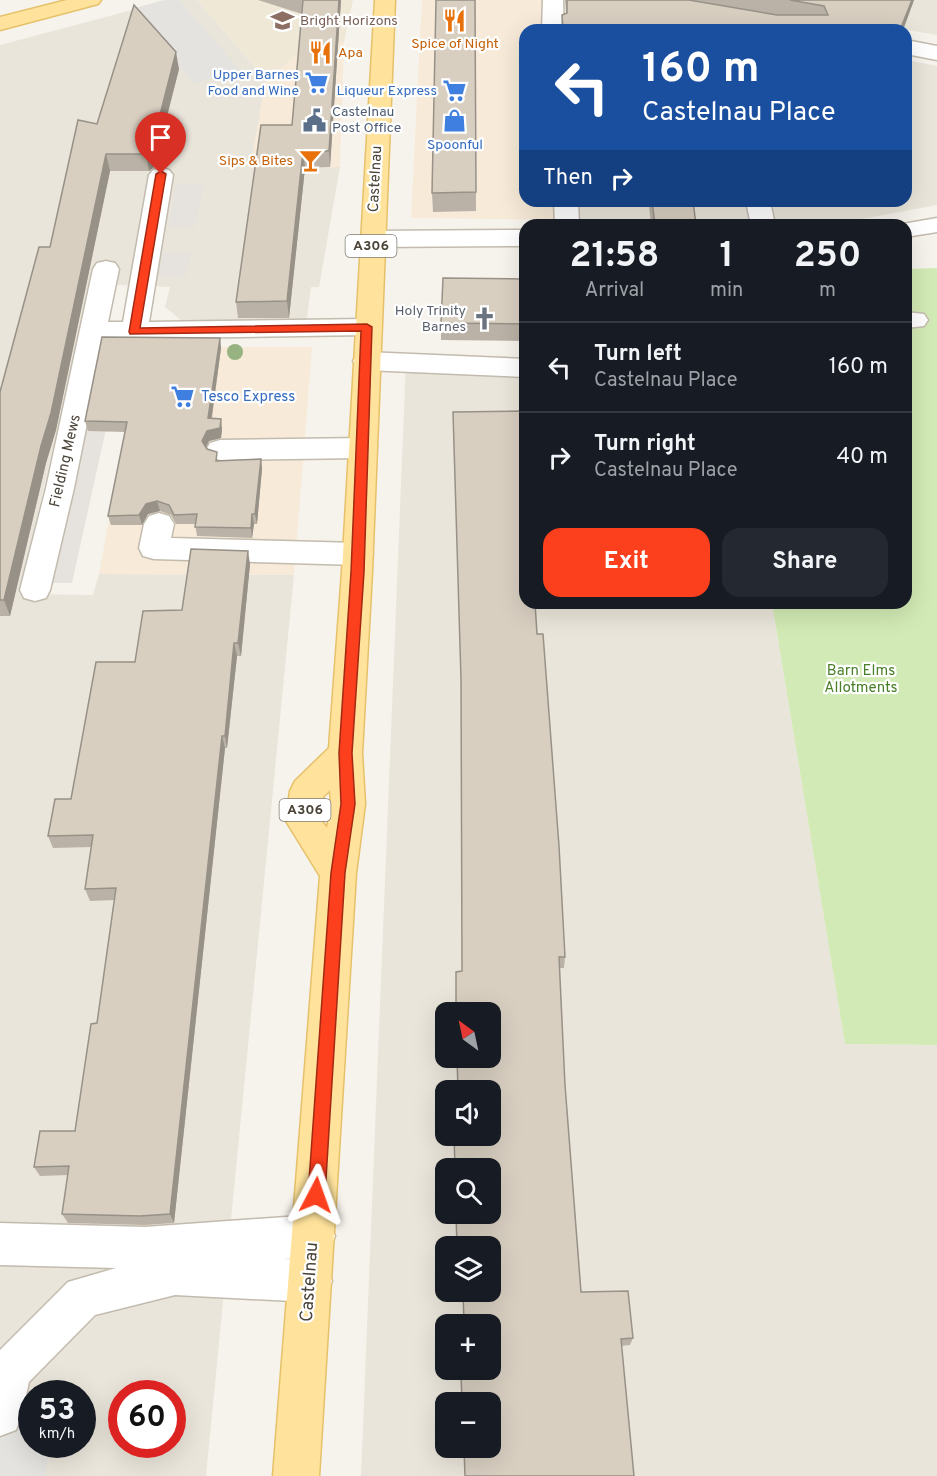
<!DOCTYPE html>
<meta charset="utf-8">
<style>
body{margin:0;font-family:Overpass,sans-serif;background:#242831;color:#f1f3f6;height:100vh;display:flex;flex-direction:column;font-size:22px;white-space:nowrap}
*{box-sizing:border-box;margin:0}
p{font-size:20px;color:#9ea1a6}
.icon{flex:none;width:33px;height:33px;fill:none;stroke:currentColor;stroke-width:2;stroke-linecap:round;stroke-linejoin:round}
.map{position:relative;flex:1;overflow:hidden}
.details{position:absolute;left:519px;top:219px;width:393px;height:390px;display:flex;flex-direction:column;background:#171b24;border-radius:18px;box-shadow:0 6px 24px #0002}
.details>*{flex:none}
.top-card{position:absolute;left:519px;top:24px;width:393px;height:183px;border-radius:18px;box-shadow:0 6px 24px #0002;background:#1a4fa0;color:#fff;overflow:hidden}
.needle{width:39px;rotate:327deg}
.controls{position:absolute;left:435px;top:1002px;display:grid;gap:12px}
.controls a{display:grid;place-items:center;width:66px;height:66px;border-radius:12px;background:#171b24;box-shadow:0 6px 24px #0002;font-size:30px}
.speed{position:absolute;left:18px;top:1380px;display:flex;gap:12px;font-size:30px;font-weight:700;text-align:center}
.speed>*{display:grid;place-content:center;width:78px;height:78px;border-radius:50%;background:#171b24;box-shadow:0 6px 24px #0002;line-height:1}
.speed small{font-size:15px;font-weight:400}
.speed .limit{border:9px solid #d22;background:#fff;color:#111}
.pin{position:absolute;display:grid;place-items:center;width:51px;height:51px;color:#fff;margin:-62px -26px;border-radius:50% 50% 50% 0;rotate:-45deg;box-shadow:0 0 6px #0007}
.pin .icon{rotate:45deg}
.me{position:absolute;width:66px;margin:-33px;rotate:4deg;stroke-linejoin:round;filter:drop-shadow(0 0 4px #0008)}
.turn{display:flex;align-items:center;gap:21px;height:126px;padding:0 24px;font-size:27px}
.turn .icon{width:78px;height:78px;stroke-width:2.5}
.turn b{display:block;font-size:42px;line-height:51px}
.then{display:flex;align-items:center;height:57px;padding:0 24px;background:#0003;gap:12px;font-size:22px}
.eta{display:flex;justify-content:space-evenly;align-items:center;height:102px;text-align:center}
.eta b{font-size:36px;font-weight:700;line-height:42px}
.cta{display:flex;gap:12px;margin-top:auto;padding:12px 24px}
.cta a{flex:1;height:69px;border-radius:18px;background:#fc3f1d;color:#fff;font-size:24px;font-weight:700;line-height:69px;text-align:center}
.cta a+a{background:#242831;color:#f1f3f6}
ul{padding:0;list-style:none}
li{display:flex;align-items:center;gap:18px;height:90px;padding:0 24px;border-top:2px solid #363941}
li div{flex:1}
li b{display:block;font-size:22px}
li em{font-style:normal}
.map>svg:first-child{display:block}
.residential{fill:#eae5da;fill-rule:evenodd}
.commercial{fill:#f7ead8}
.industrial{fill:#e6e2dd}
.education{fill:#efe8d6}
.green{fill:#d2eab5}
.parking{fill:#e5e3e0}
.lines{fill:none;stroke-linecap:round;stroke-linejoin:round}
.minor-casing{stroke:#c2bbae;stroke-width:3}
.major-casing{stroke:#e6c16a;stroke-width:3}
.minor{fill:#fff;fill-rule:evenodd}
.major{fill:#ffe39c;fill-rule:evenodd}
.tree{fill:#97b381}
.wall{fill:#bab2a6}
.shaded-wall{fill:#979187}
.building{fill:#d8cfc1;stroke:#979187;stroke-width:1.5}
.route{fill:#fc3f1d;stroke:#a42913;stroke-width:1.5}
.labels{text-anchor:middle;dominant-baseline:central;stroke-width:4.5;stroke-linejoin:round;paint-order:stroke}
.far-education-label{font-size:14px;fill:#785e54;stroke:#fff;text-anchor:start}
.far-food-label{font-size:14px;fill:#c56008;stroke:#fff}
.far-shop-label{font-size:14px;fill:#366cbe;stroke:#fff;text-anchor:end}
.far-service-label{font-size:14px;fill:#4e5e75;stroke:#fff;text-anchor:start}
.shield{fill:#fff;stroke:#817c74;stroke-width:1.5}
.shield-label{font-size:14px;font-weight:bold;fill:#4b4439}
.far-worship-label{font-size:14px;fill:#5b616d;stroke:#fff;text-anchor:end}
.street-label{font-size:15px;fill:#4b4439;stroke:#fff}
.shop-label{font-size:15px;fill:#366cbe;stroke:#fff;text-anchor:start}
.park-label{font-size:15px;fill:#4a7f2a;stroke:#fff}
.near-street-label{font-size:18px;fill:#4b4439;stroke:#fff}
</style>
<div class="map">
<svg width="937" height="1476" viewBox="0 0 937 1476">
<rect width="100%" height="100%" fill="#f6f3ec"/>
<g class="residential">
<path d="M 170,0 L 197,0 L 266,80 L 250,168 L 340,167 L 319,287 L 311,287 L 307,319 L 302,322 L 182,321 L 165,307 L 170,287 L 91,284 L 19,594 L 93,595 L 99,574 L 294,575 L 206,1476 L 0,1476 L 0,45 ZM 32,1394 L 82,1394 L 82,1444 L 32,1444 ZM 122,1394 L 172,1394 L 172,1444 L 122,1444 Z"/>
<polygon points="733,0 937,0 937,35 758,4"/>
<polygon points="906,60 937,66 937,205 845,222 572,220 571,201 906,201"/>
<path d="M 406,360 L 525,361 L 525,603 L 772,603 L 845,1044 L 937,1045 L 937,1476 L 361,1476 ZM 446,1012 L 490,1012 L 490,1058 L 446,1058 ZM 446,1090 L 490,1090 L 490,1136 L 446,1136 ZM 446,1168 L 490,1168 L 490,1214 L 446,1214 ZM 446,1246 L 490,1246 L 490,1292 L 446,1292 ZM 446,1324 L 490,1324 L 490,1370 L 446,1370 ZM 446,1402 L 490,1402 L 490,1448 L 446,1448 Z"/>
</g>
<g class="commercial">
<polygon points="422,0 554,0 560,30 525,30 525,201 571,201 572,220 411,218"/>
<polygon points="312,42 344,42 340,167 250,168 266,80"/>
<polygon points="141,347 312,347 294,575 99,574"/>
</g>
<g class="industrial">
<polygon points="176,184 204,184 195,227 168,226"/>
<polygon points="163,253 191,253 185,277 158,276"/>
<polygon points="96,351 123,352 72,583 42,583"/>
</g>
<polygon class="education" points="197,0 353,0 344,42 312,42 266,80"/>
<polygon class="green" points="937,268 937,1045 845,1044 772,603 906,603 906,269"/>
<g class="parking">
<polygon points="164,0 179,0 240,70 193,83 132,9"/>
<polygon points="31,1406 32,1444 50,1445 45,1476 0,1476 0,1418"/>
</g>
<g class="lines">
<defs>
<g id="minor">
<polygon points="543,0 563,0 564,30 542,30"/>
<polygon points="906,40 937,46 937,60 906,54"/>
<polygon points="161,168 169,170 173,175 149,322 367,319 376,321 380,327 376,333 367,335 104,339 74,488 50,590 46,598 35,601 24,598 20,590 46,488 93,269 97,263 106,261 115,263 119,269 108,322 123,322 149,175 153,170"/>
<polygon points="554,201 578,201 579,225 555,225"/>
<polygon points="746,201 770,201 775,225 751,225"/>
<polygon points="937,218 937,232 906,237 906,225 897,225"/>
<polygon points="525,230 525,246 372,247 363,244 360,239 363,234 372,231"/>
<polygon points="906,312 924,314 928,320 924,326 906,328"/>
<polygon points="366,352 525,359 525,377 366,370 357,367 353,361 357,355"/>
<polygon points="363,438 373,441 377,448 373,455 363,458 220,460 210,457 206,450 210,443 220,440"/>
<polygon points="159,513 169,516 174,524 171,538 358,543 369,546 373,554 369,562 358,565 154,559 143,556 139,548 144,524 149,516"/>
<polygon points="314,1215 329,1221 335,1236 329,1251 314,1257 284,1259 311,1260 326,1266 332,1281 326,1296 311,1302 175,1295 95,1315 29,1382 22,1414 16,1430 0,1436 0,1350 68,1282 116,1268 0,1265 0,1223 145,1227"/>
</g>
<g id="major">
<polygon points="67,0 101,0 98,4 0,30 0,17"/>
<path d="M 375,0 L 395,0 L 372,572 L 362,753 L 365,804 L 356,873 L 319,1476 L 273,1476 L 320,876 L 286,821 L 290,791 L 295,781 L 329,748 L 342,572 ZM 330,790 L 331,804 L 327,828 L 320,819 L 323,797 Z"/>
</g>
</defs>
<use href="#minor" class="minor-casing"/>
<use href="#major" class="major-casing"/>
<use href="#minor" class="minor"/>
<use href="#major" class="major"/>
</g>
<circle class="tree" cx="235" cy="352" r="8"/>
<g class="wall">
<polygon points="258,0 341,0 330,167 305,168 289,318 238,318 236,302 292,125 302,14"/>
<polygon points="475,0 476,211 433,212 432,193"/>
<polygon points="565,0 914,0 903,30 561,30 562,15 566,13"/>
<polygon points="179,69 154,167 149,171 110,171 56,430 46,463 10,616 0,616 0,392 50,247 97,124"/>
<polygon points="589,201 693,201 696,225 651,225 649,206 590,206"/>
<polygon points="525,279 525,341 441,340 441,323"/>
<polygon points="220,338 221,348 212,418 222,429 221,438 209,441 206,447 219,461 261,459 262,469 257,524 254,524 252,538 197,536 195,524 176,524 171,515 160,511 148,514 142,525 111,525 108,516 125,432 88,431 85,421"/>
<polygon points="250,564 241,656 237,656 227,748 225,748 174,1223 145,1225 68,1223 62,1214 68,1175 40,1176 34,1167 75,1131 97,1023 115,900 90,901 85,889 92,847 53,848 48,836 71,799 135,662 182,610"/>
<polygon points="537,634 565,957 564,968 559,968 565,1085 581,1292 633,1338 630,1345 621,1346 466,1375 490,1136 462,971"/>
</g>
<g class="shaded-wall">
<polygon points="339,0 341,0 330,167 329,151"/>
<polygon points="912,0 914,0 903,30 900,30"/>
<polygon points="176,52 179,69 154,167 149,171 146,154"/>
<polygon points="303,151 305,168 289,318 287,301"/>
<polygon points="106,154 110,171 56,430 46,463 10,616 4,600 41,446"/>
<polygon points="220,338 221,348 210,428 208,418"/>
<polygon points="221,419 222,429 221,438 209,441 204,451 202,441 207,431"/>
<polygon points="261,459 262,469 257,524 255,514"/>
<polygon points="157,501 160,511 148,514 142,525 139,515 146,504"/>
<polygon points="252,514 254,524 252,538 251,528"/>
<polygon points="248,551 250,564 241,656 238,643"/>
<polygon points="234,643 237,656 227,748 225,736"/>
<polygon points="222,736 225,748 174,1223 170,1214"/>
</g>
<g class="building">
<polygon points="303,0 339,0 329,151 303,151 287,301 236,302 261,125 292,125"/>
<polygon points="436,0 475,0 476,192 432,193"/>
<polygon points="567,0 689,0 777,15 828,15 824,6 790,0 912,0 900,30 563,30 562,15 567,13"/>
<polygon points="134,5 176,52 151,150 146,154 106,154 51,413 41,446 4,600 0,600 0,392 39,247 50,247 78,120 97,124"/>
<polygon points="652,201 693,201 696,225 655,225"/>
<polygon points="443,278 525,279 525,324 441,323"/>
<polygon points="102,337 220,338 208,418 221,419 220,428 207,431 202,441 207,449 217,452 216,461 261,459 255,514 252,514 251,528 195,527 197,514 174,515 169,505 157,501 146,504 139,515 108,516 127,422 85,421"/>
<polygon points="524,411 525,603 535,603 537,634 543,634 559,846 565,957 559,957 565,1085 581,1292 628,1291 633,1338 621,1339 634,1476 465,1476 464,1448 490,1448 490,1402 462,1402 461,1375 466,1375 466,1370 490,1370 490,1324 464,1324 463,1292 490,1292 490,1246 457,1246 456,1214 490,1214 490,1168 455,1168 454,1136 490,1136 490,1090 458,1090 457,1058 490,1058 490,1012 456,1012 456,972 462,971 461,679 453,412"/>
<polygon points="191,549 248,551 238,643 234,643 225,736 222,736 170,1214 140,1216 62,1214 69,1166 34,1167 40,1131 75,1131 91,1024 97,1023 116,888 85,889 93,835 48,836 55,799 71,799 96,662 135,662 143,611 182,610"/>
</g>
<polygon class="route" points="161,171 166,174 140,328 367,324 372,327 364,572 352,753 355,804 345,873 325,1195 322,1201 316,1203 311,1201 308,1195 331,873 341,804 339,753 351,572 361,331 130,334 129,332 156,174"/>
<defs>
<symbol id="restaurant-bare" viewBox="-9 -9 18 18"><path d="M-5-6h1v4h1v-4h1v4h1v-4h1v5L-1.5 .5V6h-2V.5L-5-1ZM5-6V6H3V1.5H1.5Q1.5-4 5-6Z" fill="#e8710a" stroke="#fff" stroke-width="2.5" paint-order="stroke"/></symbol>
<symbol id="school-bare" viewBox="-9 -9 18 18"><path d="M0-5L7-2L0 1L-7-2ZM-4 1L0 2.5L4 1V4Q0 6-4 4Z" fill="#8d6e63" stroke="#fff" stroke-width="2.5" paint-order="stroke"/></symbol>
<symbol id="supermarket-bare" viewBox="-9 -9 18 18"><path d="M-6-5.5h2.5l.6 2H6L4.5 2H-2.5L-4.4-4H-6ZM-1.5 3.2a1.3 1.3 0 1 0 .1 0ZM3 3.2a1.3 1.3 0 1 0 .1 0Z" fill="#3f7fe0" stroke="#fff" stroke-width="2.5" paint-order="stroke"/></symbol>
<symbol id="civic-bare" viewBox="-9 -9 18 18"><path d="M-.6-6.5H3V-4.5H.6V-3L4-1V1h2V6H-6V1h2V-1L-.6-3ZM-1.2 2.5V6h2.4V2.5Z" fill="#5c6f8a" stroke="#fff" stroke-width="2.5" paint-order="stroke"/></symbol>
<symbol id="shop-bare" viewBox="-9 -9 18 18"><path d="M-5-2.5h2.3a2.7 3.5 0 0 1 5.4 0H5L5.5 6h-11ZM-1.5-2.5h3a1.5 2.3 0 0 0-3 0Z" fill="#3f7fe0" stroke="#fff" stroke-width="2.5" paint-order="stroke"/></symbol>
<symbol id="bar-bare" viewBox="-9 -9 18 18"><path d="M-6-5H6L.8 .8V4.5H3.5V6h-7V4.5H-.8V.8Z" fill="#e8710a" stroke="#fff" stroke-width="2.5" paint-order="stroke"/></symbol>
<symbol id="church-bare" viewBox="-9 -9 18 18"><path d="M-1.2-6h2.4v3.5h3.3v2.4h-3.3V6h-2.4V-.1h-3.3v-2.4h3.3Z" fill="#6b7280" stroke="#fff" stroke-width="2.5" paint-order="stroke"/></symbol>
</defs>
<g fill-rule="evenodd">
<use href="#restaurant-bare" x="438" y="4" width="33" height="33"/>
<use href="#school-bare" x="266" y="4" width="33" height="33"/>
<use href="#restaurant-bare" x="304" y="36" width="33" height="33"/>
<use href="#supermarket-bare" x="300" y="66" width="33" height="33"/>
<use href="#supermarket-bare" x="438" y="74" width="33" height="33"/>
<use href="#civic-bare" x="298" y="104" width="33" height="33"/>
<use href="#shop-bare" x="438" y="104" width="33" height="33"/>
<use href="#bar-bare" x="294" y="144" width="33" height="33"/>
<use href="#church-bare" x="468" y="302" width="33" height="33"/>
<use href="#supermarket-bare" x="166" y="380" width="33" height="33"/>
</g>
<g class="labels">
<g class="far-education-label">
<text x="300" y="21">Bright Horizons</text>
</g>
<g class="far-food-label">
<text x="455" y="44">Spice of Night</text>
<text x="338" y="53" text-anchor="start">Apa</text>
<text x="293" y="161" text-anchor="end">Sips &amp; Bites</text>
</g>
<g class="far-shop-label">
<text x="299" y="75">Upper Barnes<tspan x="299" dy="16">Food and Wine</tspan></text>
<text x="437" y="91">Liqueur Express</text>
<text x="455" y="145" text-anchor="middle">Spoonful</text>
</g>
<g class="far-service-label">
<text x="332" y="112">Castelnau<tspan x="332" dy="16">Post Office</tspan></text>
</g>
<g class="shield">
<rect x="345.5" y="235" width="51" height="22" rx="4.5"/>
<rect x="279.5" y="799" width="51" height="22" rx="4.5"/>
</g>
<g class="shield-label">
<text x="371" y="246">A306</text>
<text x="305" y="810">A306</text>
</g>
<g class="far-worship-label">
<text x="466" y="311">Holy Trinity<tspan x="466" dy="16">Barnes</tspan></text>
</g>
<g class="street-label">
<text transform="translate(376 179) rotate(-87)">Castelnau</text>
<text transform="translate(66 461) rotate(-77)">Fielding Mews</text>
</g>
<g class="shop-label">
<text x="201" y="397">Tesco Express</text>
</g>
<g class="park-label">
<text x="861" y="671">Barn Elms<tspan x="861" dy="17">Allotments</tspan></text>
</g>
<g class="near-street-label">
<text transform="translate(310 1282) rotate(-86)">Castelnau</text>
</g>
</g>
</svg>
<div class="controls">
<a><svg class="needle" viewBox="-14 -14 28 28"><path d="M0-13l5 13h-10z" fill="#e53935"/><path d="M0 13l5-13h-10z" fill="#9ea1a6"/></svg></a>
<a><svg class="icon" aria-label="sound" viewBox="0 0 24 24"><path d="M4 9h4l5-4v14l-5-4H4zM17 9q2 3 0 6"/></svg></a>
<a><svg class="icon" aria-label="search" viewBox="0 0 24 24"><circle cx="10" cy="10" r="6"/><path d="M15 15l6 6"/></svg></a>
<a><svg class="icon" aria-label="layers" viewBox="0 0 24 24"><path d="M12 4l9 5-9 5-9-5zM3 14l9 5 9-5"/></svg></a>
<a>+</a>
<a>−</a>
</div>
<div class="speed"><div>53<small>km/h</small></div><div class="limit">60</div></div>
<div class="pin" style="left:161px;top:174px;background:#d93025"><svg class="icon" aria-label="arrive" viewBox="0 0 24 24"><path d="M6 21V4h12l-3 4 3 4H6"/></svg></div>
<svg class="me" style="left:316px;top:1195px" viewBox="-20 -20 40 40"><path d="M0-17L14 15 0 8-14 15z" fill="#fc3f1d" stroke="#fff" stroke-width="4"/></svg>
<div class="top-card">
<div class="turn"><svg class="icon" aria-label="left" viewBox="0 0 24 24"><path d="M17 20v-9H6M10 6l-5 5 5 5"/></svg><div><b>160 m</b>Castelnau Place</div></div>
<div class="then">Then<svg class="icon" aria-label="right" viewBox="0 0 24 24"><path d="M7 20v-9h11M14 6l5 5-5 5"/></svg></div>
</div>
<section class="details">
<div class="eta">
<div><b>21:58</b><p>Arrival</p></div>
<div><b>1</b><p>min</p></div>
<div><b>250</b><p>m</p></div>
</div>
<ul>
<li><svg class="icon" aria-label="left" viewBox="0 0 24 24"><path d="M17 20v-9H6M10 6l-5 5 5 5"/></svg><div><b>Turn left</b><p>Castelnau Place</p></div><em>160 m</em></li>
<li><svg class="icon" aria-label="right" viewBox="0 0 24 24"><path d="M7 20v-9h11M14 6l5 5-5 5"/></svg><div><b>Turn right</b><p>Castelnau Place</p></div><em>40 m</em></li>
</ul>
<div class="cta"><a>Exit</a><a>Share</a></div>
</section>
</div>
